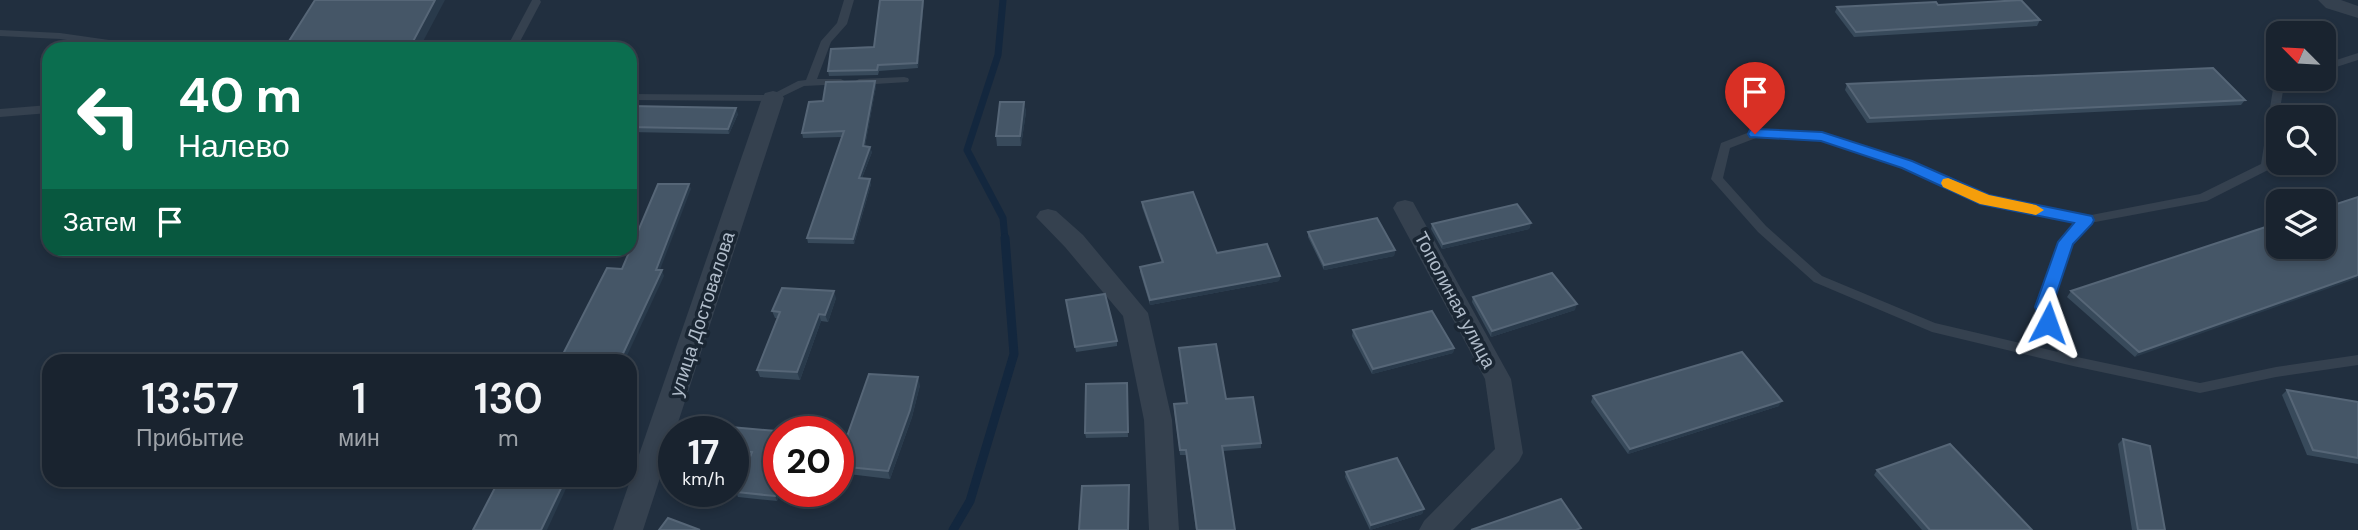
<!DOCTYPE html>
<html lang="ru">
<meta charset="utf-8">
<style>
body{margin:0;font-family:"DM Sans",sans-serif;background:#262f3b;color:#f1f3f6;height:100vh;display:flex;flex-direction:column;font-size:26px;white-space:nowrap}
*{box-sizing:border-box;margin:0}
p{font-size:23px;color:#9fa4aa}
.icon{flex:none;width:38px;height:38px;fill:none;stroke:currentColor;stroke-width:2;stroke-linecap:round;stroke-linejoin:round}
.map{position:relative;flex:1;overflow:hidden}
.side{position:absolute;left:42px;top:354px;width:595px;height:133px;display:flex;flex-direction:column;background:#19232f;border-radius:21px;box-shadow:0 4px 10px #0003,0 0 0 2px #37404b}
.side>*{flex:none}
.top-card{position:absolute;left:42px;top:42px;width:595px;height:214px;border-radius:21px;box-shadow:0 4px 10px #0003,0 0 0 2px #37404b;background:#0b6e4f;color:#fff;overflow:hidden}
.needle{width:46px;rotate:294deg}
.controls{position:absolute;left:2266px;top:21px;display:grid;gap:14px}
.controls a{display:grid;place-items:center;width:70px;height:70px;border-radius:14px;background:#19232f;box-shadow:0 4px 10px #0003,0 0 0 2px #37404b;font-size:35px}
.speed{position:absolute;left:658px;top:416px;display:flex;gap:14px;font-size:35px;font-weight:700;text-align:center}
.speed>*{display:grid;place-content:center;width:91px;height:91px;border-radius:50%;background:#19232f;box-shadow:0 4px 10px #0003,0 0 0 2px #37404b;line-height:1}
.speed small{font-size:18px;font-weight:400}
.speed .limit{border:10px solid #d22;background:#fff;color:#111}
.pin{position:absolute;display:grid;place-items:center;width:60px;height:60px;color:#fff;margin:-72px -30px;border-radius:50% 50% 50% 0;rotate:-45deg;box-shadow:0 0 7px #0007}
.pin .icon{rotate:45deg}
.me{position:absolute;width:77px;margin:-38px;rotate:4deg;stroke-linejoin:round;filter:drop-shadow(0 0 5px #0008)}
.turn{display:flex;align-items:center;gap:24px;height:147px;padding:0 21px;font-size:32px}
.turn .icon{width:91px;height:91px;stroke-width:2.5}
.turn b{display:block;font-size:49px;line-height:60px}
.then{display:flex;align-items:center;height:66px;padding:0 21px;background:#0003;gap:14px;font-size:26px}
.eta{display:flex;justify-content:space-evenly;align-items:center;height:119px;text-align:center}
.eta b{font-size:42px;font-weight:600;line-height:49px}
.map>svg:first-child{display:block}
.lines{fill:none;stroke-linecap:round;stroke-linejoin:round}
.stream-far1{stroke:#13273e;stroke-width:7}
.stream{stroke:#13273e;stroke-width:9}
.lane{fill:#35414f;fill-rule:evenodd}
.street{fill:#35414f;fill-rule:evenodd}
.wall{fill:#384a5b}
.shaded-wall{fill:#293a4b}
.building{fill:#455667;stroke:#566677;stroke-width:2}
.route{fill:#1a73e8;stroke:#114b97;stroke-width:2}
.slow{fill:#f59e0b}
.labels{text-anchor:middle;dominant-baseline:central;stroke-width:7;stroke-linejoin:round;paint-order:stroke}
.street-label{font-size:19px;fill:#b0bcca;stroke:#1a2633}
</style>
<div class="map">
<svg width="2358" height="530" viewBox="0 0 2358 530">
<rect width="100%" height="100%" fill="#212f3f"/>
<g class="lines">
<polyline class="stream-far1" points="1003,0 998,55 967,150 1003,218 1005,240"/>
<polyline class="stream" points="953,530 970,501 1014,354 1005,238"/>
<g class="lane">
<polygon points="532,0 540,0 541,2 516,49 506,49"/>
<polygon points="844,0 854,0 847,24 831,42 817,79 841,79 846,82 845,84 804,86 773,101 630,100 630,94 771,95 798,81 806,80 821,41 837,23"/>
<polygon points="0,30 60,33 151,46 156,49 129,49 60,39 0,36"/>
<polygon points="2358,53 2358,60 2324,71 2324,64"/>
<polygon points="904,77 908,78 909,80 908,82 859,85 854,82 859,79"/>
<path d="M 2288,79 L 2300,79 L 2283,91 L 2270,169 L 2207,201 L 2090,223 L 2071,244 L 2050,308 L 2059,336 L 2077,357 L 2200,383 L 2276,367 L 2358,355 L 2358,365 L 2276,377 L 2200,393 L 2073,366 L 1932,332 L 1814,282 L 1758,232 L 1711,179 L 1721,143 L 1755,130 L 1822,133 L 1911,161 L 1989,196 L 2086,216 L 2200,194 L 2261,164 L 2273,89 ZM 1756,138 L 1821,141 L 1903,167 L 1982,203 L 2077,222 L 2060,242 L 2038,308 L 2047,338 L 2058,352 L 1935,323 L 1822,276 L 1766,226 L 1723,178 L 1730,148 Z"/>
<polygon points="49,105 49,113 0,117 0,109"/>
</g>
<g class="street">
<polygon points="2318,0 2341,0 2358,6 2358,18 2326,8"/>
<polygon points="773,91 781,93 784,98 643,530 613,530 762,98 765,93"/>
<polygon points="1405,200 1413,202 1511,379 1523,453 1519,461 1453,530 1419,530 1424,521 1495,449 1485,379 1393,208 1397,202"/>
<polygon points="1048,209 1056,211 1083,235 1148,313 1172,420 1179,530 1149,530 1144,420 1123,316 1065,247 1036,217 1040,211"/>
</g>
</g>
<g class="wall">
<polygon points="880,0 924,0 918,68 879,71 878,75 829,76 828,71 874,47"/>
<polygon points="1938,5 2040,20 2037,26 1854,37 1835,12 1837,7"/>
<polygon points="875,81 876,86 865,146 872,152 862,178 871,184 854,244 808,243 807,238 842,137 803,138 802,133 823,101"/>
<polygon points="1847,84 2245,100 2241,105 1867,123 1845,90"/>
<polygon points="1024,102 1026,112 1021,146 997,146 996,136"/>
<polygon points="630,106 738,114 729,134 630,132"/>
<polygon points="1142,202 1217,253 1280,276 1279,281 1150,305 1140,272 1140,267 1162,263 1142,207"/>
<polygon points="1531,223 1529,229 1442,249 1431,229 1432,224"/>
<polygon points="2278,223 2135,357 2067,297 2071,291"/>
<polygon points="1308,232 1395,250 1394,256 1324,270 1308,237"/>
<polygon points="1473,297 1575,310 1491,337 1472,302"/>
<polygon points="836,298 828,322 821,321 800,380 760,377 757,370 777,318 775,318 772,311"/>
<polygon points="1067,305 1117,341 1117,346 1076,352"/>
<polygon points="1353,330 1454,348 1453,353 1372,374 1352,336"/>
<polygon points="1179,348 1226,399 1261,443 1261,448 1223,451 1235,530 1196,530 1186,455 1180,455 1174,409 1174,404 1186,403"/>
<polygon points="1127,383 1128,437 1086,438 1085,433"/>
<polygon points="920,385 912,417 890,479 840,473 838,469 838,462"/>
<polygon points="2287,390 2358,402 2358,464 2307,455 2282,395"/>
<polygon points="1593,396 1779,406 1628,454 1591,402"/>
<polygon points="733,432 788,432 779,492 780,492 777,501 738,497 736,492 750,456 733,455"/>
<polygon points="2123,439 2165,530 2132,530 2118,444"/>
<polygon points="1877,470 2032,530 1922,530 1874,475"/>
<polygon points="1346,472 1424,509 1422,514 1370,530 1345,477"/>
</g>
<g class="shaded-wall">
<polygon points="435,0 445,0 419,49 409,49"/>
<polygon points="923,0 924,0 918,68 917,63"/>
<polygon points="875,81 876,86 864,151 863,146"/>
<polygon points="1024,102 1026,112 1021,146 1020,136"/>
<polygon points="736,108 738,114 729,134 728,129"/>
<polygon points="870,147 872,152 860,183 859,178"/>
<polygon points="870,179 871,184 854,244 853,239"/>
<polygon points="689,184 691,189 658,275 656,270"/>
<polygon points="1531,223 1529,229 1442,249 1443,244"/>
<polygon points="1395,250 1394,256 1324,270 1324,265"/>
<polygon points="662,270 664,276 625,360 620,360"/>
<polygon points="2358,275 2358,278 2135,357 2139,352"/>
<polygon points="1280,276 1279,281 1150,305 1150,300"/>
<polygon points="834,291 836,298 828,322 825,315"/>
<polygon points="1577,304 1575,310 1491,337 1492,331"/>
<polygon points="819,314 821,321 800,380 797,372"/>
<polygon points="1454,348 1453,353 1372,374 1373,369"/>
<polygon points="918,377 920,385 912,417 890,479 888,471"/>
<polygon points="1782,401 1779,406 1628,454 1630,449"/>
<polygon points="565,480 570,480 547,530 541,530"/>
<polygon points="779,485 779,492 780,492 777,501 775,496"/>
<polygon points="1424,509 1422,514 1370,530 1371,525"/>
</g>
<g class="building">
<polygon points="315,0 435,0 409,49 284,49"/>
<polygon points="880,0 923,0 917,63 878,65 877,70 828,71 831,49 874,47"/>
<polygon points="2021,0 2040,20 1856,32 1837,7 1936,2 1938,5"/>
<polygon points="2213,68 2245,100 1870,118 1847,84"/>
<polygon points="875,81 863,146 870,147 859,178 870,179 853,239 807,238 844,131 802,133 809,102 823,101 826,82"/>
<polygon points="1000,102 1024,102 1020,136 996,136"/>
<polygon points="630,106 736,108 728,129 630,127"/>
<polygon points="658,184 689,184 656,270 662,270 620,360 560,360 607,268 622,269"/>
<polygon points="1193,192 1217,253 1267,244 1280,276 1150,300 1140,267 1163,262 1142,202"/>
<polygon points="2358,197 2358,275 2139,352 2071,291 2278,223 2278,247 2324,247 2324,208"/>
<polygon points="1517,204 1531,223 1443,244 1432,224"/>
<polygon points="1377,218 1395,250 1324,265 1308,232"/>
<polygon points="1552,273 1577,304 1492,331 1473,297"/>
<polygon points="782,288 834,291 825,315 819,314 797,372 757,370 780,312 772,311"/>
<polygon points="1105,294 1117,341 1075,347 1066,300"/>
<polygon points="1432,311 1454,348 1373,369 1353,330"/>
<polygon points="1216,344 1226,399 1253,397 1261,443 1222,446 1235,530 1197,530 1186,450 1180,450 1174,404 1187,403 1179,348"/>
<polygon points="1742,352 1782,401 1630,449 1593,396"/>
<polygon points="869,374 918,377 910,410 888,471 838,466 838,462"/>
<polygon points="1127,383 1128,432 1085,433 1086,384"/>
<polygon points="2287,390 2358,402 2358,458 2313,450"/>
<polygon points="697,424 788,432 779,432 779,485 775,496 736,492 752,452 733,450 733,432 693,432"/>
<polygon points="2123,439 2150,446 2165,530 2138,530"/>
<polygon points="1950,444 2032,530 1930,530 1877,470"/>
<polygon points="1397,458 1424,509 1371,525 1346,472"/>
<polygon points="499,480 565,480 541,530 473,530"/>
<polygon points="1129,485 1128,530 1079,530 1082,486"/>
<polygon points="1561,499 1581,528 1576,530 1471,530"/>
<polygon points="668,518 700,530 659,530"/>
</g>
<polygon class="route" points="1755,129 1822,132 1912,161 1989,195 2092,216 2094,220 2092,224 2073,244 2052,307 2057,323 2054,327 2043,327 2035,307 2058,242 2074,223 1980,204 1902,168 1821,141 1750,137 1748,134 1750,130"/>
<polygon class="slow" points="1948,178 1989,195 2036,205 2044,210 2036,215 1980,204 1943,187 1941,183 1943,179"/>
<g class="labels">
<g class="street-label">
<text transform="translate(1455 300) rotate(62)">Тополиная улица</text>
<text transform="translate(702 314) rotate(-72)">улица Достовалова</text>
</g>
</g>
</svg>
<div class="controls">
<a><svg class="needle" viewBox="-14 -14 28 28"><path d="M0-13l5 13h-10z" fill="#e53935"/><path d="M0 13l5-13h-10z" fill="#9fa4aa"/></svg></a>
<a><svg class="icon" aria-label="search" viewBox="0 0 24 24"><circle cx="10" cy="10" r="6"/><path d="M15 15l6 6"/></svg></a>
<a><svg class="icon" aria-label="layers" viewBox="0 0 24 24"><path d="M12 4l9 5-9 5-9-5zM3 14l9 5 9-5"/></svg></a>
</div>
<div class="speed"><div>17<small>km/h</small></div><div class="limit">20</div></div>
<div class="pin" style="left:1755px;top:134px;background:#d93025"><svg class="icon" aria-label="arrive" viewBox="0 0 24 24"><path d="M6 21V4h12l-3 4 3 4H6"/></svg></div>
<svg class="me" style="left:2048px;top:323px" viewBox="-20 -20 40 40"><path d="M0-17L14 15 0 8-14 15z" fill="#1a73e8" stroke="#fff" stroke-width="4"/></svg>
<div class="top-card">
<div class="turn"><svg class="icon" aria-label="left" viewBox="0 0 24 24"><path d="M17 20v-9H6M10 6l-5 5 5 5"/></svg><div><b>40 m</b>Налево</div></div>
<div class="then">Затем<svg class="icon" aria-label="arrive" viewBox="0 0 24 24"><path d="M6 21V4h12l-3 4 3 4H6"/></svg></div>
</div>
<section class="side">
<div class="eta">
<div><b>13:57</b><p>Прибытие</p></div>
<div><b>1</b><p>мин</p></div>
<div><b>130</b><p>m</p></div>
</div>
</section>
</div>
